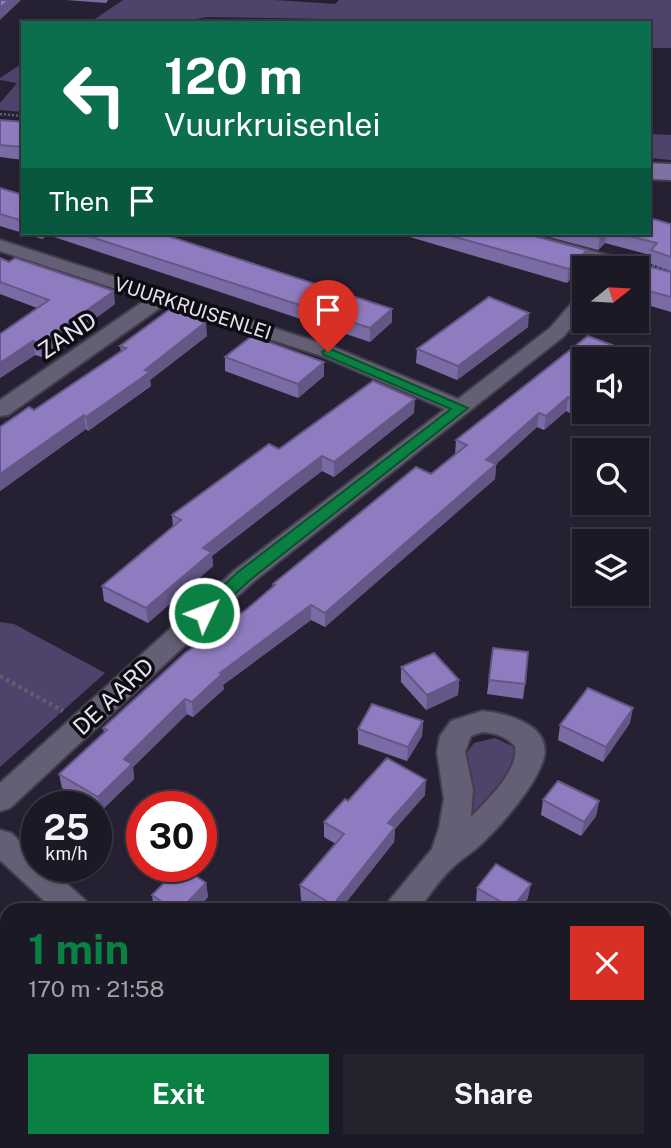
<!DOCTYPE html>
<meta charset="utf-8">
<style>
body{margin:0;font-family:"Public Sans",sans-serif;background:#25222e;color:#f1f3f6;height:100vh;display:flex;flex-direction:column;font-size:26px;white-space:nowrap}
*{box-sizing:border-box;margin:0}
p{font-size:23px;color:#a0a0a7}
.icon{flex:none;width:38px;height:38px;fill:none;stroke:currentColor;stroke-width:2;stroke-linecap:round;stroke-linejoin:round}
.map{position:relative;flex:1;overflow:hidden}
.panel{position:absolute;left:0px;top:903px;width:672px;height:245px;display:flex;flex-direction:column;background:#1c1926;border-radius:21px 21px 0 0;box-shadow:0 2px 5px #0004,0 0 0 2px #3a3843}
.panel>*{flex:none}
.guide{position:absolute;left:21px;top:21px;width:630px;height:214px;border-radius:0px;box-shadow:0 2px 5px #0004,0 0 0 2px #3a3843;background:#0b6e4f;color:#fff;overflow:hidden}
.needle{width:46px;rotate:72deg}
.buttons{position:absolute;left:572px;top:256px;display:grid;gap:14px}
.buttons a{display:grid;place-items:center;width:77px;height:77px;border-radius:0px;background:#1c1926;box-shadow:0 2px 5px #0004,0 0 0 2px #3a3843;font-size:35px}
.speed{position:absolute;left:21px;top:791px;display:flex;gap:14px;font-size:35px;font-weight:700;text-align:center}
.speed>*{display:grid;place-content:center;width:91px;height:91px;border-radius:50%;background:#1c1926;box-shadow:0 2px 5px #0004,0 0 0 2px #3a3843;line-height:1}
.speed small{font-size:18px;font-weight:400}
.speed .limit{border:10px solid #d22;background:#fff;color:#111}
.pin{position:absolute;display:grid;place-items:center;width:60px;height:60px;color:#fff;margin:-72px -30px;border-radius:50% 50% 50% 0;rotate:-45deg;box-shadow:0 0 7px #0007}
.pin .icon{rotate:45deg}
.me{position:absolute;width:77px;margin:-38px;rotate:47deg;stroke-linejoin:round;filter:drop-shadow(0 0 5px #0008)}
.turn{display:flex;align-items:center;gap:24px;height:147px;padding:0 28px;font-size:32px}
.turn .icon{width:91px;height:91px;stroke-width:2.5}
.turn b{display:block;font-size:49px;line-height:60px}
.then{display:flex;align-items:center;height:66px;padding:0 28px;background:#0003;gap:14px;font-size:26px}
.round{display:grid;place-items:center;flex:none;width:74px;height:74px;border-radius:0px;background:#25222e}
.head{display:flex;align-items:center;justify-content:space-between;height:119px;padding:0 28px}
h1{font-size:42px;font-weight:700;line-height:52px;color:#0b8043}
.action{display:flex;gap:14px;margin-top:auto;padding:14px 28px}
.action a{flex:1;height:80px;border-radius:0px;background:#0b8043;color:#fff;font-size:28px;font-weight:700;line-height:80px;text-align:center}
.action a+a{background:#25222e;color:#f1f3f6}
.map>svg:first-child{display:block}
.green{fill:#4f436c}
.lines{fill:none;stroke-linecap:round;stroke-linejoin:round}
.minor-casing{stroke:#423e4c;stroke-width:4}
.primary-casing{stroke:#423e4c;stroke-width:4}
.path-far2{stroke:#615d6d;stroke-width:2.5;stroke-dasharray:2 2;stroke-linecap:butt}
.path-far1{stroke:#615d6d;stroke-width:3.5;stroke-dasharray:2.5 2.5;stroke-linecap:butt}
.path{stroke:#615d6d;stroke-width:4.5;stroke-dasharray:3.5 3.5;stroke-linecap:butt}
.minor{fill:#645f74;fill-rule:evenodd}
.primary{fill:#7f72a2;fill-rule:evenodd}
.wall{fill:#7b6ba5}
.shaded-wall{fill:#645786}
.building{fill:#8f7cc0;stroke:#645786;stroke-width:2}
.route{fill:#0b8043;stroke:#07532c;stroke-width:2}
.labels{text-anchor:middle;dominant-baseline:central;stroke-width:7;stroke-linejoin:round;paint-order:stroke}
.far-street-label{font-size:19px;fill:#e6e3ef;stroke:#0e0c13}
.street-label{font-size:23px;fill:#e6e3ef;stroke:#0e0c13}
</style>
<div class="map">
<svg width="671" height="1148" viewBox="0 0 671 1148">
<rect width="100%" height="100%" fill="#252132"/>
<g class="green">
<polygon points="123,0 274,0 335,4 339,0 671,0 671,48 649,48 649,23 345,23 328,19 207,17 173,23 89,23"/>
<polygon points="23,63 23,112 0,110 0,103 17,83 0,80 0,78"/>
<polygon points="649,134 671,135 671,160 649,158"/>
<polygon points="0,622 14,624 105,673 0,767"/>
<polygon points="495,738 514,747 520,765 470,822 462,759 474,743"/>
</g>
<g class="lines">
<defs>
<g id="minor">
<polygon points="497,233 525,233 641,264 643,268 637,273 637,268 612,268 500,237"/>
<polygon points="0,240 336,348 458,399 550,328 577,297 584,295 584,312 564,336 253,582 10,808 0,811 0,783 235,570 445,409 322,356 164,305 8,415 0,416 0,400 147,299 0,251"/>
<path d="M 482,711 C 505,713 551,724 544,757 C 538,783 501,826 481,844 C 472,853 461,859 452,868 C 439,880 429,896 418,910 L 384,910 L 389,901 L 432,849 L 439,828 L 444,799 L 437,752 L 440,736 L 451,721 ZM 482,732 C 496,733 505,736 515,746 C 519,771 487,800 471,817 L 473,789 L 465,752 L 471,736 Z"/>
<polygon points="0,830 11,833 37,857 37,866 47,866 86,901 91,910 54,910 0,860"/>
<polygon points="313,1141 354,1141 357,1148 316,1148"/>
</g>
<polygon id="primary" points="649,163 671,164 671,180 649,179"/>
</defs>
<use href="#minor" class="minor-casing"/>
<use href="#primary" class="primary-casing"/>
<polyline class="path-far2" points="0,114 23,116"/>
<polyline class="path-far1" points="652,266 671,271"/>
<polyline class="path" points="0,676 63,711"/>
<use href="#minor" class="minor"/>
<use href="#primary" class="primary"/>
</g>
<g class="wall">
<polygon points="66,0 108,0 106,3"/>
<polygon points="0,120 23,122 23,160 0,157"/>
<polygon points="0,188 23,195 23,233 159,233 392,309 392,322 370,342 48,235 42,239 0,226"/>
<polygon points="671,224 671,271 648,263 650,255 605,243 598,250 534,233 649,233"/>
<polygon points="396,233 523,233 585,263 567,283"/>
<polygon points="0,258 115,304 42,357 35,355 0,378 0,334 37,308 0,294"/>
<polygon points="637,268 671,272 671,312 637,302"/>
<polygon points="528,327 457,380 416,363 417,349"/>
<polygon points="207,336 150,380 151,386 88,431 86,429 0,491 0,427 34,410 121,352 120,346"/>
<polygon points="225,357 324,376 298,398 225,371"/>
<polygon points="584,359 584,399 570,413 566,411 544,430 537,427 496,464 495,479 325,627 311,620 223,685 224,689 193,717 187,714 133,767 134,779 100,812 96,809 96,807 92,807 62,788 59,774 104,733 103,728 247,609 274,587 273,584 431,474 455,455 456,440"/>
<polygon points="414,413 334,477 322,471 282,501 212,556 213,566 148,623 104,601 102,586 173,527 172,515 279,449"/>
<polygon points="493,648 525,684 523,699 487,694"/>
<polygon points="401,667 459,680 458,695 426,710 401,682"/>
<polygon points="423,721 422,736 407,761 358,744 358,729"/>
<polygon points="630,723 603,762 558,740 560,725"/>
<polygon points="425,795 395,829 394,842 340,910 318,910 301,900 300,885 336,844 324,837 324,822 348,801"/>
<polygon points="543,800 599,801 596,816 581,836 541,815"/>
<polygon points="206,883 208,897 196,910 154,910 152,895"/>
<polygon points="477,888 528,898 520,910 488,910 476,903"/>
</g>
<g class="shaded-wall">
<polygon points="9,0 21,0 0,20 0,8"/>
<polygon points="41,233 48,233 48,235 42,239"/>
<polygon points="604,233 607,233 605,243 598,250 600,237"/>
<polygon points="587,250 585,263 567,283 569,269"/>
<polygon points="114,291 115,304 42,357 39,344"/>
<polygon points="392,309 392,322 370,342 370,328"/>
<polygon points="529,313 528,327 457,380 458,366"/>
<polygon points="206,322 207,336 150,380 151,386 88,431 86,417"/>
<polygon points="33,341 35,355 0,378 0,363"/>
<polygon points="625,350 624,359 616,359"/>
<polygon points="324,362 324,376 298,398 298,384"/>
<polygon points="584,387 584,399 570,413 572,399"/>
<polygon points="568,397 566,411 544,430 546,416"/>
<polygon points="415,399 414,413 334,477 334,462"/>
<polygon points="539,413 537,427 491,469 496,464 495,479 325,627 325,613 486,460"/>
<polygon points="84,415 86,429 0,491 0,474"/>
<polygon points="322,456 322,471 212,556 213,566 148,623 146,608 203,548"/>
<polygon points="311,605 311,620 223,685 224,689 193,717 192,702 220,673"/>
<polygon points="459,680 458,695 426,710 427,695"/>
<polygon points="185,699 187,714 133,767 134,779 100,812 98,797 124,759"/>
<polygon points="633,708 630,723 603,762 606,747"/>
<polygon points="423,721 422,736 407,761 408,747"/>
<polygon points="426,780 425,795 395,829 394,842 340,910 333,910 333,905 388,823"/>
<polygon points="599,801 596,816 581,836 584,822"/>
<polygon points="206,883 208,897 196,910 180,910"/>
<polygon points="531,884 528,898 520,910 512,910"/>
<polygon points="0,930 3,941 0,944"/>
</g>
<g class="building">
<polygon points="0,0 9,0 0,8"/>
<polygon points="0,120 23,122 23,147 0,145"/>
<polygon points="0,188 23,195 23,221 0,214"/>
<polygon points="649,218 671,224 671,257 651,250 657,243 617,233 649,233"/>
<polygon points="79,233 159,233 392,309 370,328"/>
<polygon points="441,233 523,233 587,250 569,269"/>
<polygon points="585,233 604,233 600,237"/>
<polygon points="0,258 9,262 15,258 114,291 39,344 33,341 0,363 0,334 49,300 0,282"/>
<polygon points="638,264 671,272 671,297 637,288 637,268 634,268"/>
<polygon points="489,297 529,313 458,366 417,349"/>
<polygon points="170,309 206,322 145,370 150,372 86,417 84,415 0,474 0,427 29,407 34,410 126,348 120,346"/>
<polygon points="252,336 324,362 298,384 225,357"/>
<polygon points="588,336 625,350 616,359 584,359 584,387 572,399 568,397 546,416 539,413 486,460 496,464 325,613 311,605 220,673 222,674 192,702 185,699 124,759 132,764 98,797 59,774 107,730 103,728 185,653 247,609 275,585 273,584 416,467 431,474 467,445 456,440"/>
<polygon points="373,381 415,399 334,462 322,456 282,486 203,548 212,552 146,608 102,586 181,520 172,515 269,444 279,449"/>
<polygon points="493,648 528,652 525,684 489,680"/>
<polygon points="434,653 459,680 427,695 401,667"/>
<polygon points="588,688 633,708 606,747 560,725"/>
<polygon points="372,704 423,721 408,747 358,729"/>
<polygon points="387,758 426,780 388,823 395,827 333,905 300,885 344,834 324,822 345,799 348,801"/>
<polygon points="558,781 599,801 584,822 543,800"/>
<polygon points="496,864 531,884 512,908 477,888"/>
<polygon points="181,866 206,883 180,910 174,910 152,895"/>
<polygon points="124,1141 145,1141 156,1148 119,1148"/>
<polygon points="460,1141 528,1141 540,1148 465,1148 458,1144"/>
</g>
<polygon class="route" points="328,348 468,408 250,580 210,617 198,617 196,613 198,609 238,572 451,409 324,355 322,352"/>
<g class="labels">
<g class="far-street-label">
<text transform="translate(193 308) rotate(18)">VUURKRUISENLEI</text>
</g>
<g class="street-label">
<text transform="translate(67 335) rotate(-34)">ZAND</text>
<text transform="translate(113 696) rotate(-43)">DE AARD</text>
</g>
</g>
</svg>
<div class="buttons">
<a><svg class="needle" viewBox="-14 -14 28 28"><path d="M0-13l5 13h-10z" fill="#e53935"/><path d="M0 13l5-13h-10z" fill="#a0a0a7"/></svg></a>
<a><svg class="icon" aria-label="sound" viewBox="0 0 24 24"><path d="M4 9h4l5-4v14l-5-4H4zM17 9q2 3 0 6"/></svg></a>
<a><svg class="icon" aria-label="search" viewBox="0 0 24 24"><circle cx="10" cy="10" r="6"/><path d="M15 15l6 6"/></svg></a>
<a><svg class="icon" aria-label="layers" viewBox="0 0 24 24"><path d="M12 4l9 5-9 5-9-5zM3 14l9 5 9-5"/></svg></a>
</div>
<div class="speed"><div>25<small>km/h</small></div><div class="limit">30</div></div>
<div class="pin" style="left:328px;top:352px;background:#d93025"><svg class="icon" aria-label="arrive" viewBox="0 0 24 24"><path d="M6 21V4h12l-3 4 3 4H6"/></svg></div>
<svg class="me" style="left:204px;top:613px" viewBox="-20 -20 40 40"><circle r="17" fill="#0b8043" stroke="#fff" stroke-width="3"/><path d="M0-11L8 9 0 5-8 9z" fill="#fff"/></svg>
<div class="guide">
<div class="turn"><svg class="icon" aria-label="left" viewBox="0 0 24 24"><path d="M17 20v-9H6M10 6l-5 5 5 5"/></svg><div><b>120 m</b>Vuurkruisenlei</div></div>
<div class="then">Then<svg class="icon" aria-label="arrive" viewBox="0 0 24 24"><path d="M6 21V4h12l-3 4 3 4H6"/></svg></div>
</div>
<section class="panel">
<div class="head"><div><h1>1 min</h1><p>170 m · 21:58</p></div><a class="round" style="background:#d93025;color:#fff"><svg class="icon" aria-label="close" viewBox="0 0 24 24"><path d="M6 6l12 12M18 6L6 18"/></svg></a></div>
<div class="action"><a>Exit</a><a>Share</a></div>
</section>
</div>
